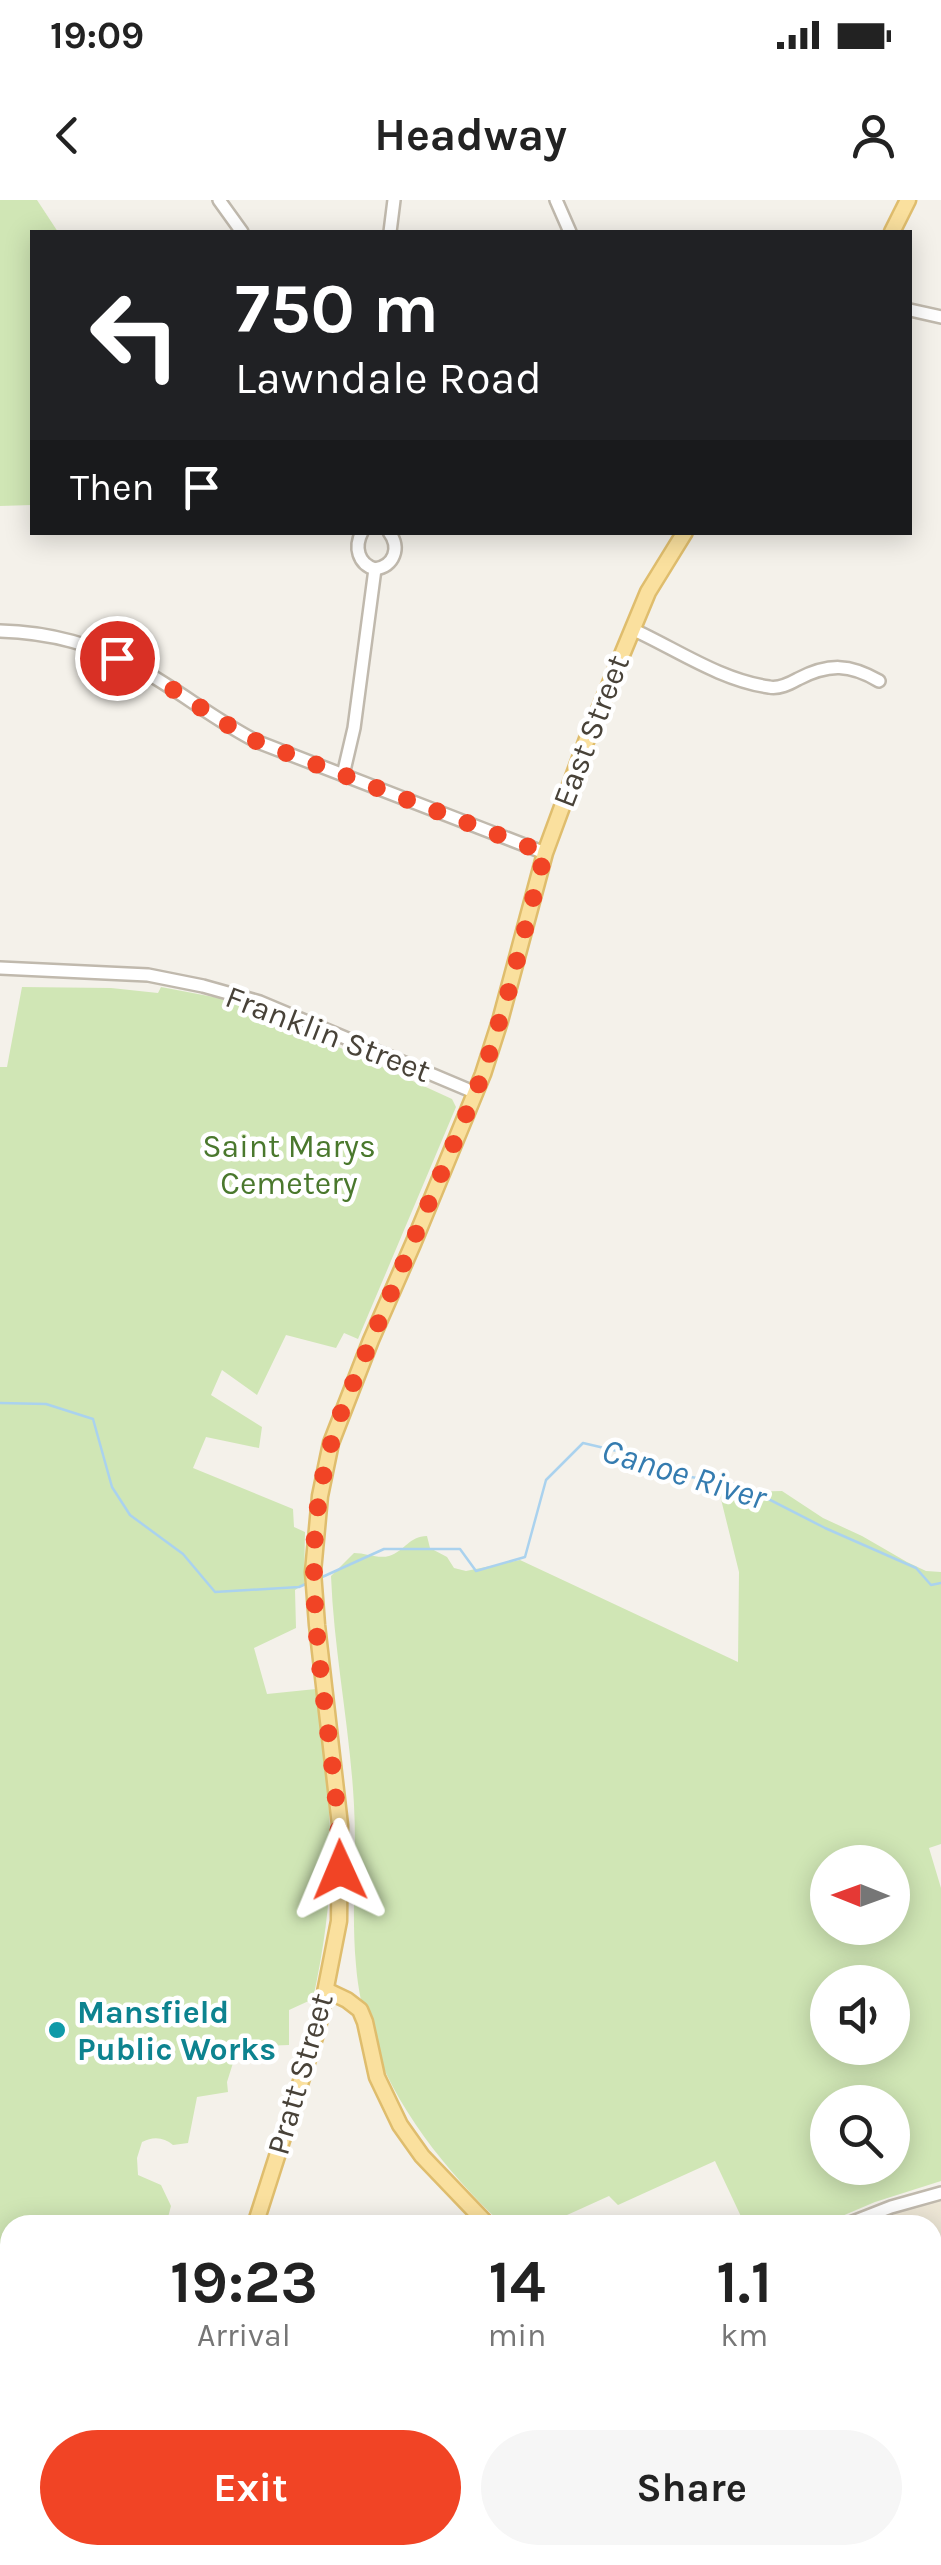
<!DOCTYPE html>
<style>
body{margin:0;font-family:Karla,sans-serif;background:#f6f6f6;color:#222;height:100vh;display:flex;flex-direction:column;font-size:38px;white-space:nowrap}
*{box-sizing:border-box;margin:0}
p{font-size:32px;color:#767676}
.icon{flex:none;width:55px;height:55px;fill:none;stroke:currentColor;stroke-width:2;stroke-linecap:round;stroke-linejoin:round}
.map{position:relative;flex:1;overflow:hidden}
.sheet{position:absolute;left:0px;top:2015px;width:942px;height:350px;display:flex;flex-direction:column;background:#fff;border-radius:30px 30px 0 0;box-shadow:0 5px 25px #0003}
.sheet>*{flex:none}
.banner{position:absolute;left:30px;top:30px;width:882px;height:305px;border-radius:0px;box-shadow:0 5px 25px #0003;background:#202124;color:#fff;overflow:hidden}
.needle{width:65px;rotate:271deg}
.buttons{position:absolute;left:810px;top:1645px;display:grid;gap:20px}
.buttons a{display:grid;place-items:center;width:100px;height:100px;border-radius:50%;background:#fff;box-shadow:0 5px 25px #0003;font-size:50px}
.pin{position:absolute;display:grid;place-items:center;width:85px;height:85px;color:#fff;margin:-42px;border:5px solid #fff;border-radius:50%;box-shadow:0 2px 10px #0007}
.me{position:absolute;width:110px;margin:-55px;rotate:359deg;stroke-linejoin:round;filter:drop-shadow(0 0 8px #0008)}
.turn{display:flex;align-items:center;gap:35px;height:210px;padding:0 40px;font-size:45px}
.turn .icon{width:130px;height:130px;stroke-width:2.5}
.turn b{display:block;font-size:70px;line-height:85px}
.then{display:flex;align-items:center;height:95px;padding:0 40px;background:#0003;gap:20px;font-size:38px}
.eta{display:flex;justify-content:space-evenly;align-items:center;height:170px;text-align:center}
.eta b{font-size:60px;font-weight:700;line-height:70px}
.action{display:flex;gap:20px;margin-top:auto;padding:20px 40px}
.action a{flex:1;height:115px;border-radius:60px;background:#f14425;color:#fff;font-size:40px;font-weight:700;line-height:115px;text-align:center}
.action a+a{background:#f6f6f6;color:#222}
.status{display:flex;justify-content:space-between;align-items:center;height:70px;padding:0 50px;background:#fff;direction:ltr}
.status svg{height:28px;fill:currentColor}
header{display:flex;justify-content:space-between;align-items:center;height:130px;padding:0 40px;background:#fff;font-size:45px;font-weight:700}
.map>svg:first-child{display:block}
.education{fill:#ede6d5}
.green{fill:#d0e6b5;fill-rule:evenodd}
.parking{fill:#e3e1de}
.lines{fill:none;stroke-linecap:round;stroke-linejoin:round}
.stream{stroke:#aad2ee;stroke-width:2.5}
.minor-casing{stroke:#c0b9ad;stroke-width:16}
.major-casing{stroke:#dfbd6d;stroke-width:19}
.minor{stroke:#fff;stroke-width:11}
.major{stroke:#fae09e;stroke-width:14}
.route{stroke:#f14425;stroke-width:18;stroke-dasharray:0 32.4}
.culture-dot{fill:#0f9aa8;stroke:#fff;stroke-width:4}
.labels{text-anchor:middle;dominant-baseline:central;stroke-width:9;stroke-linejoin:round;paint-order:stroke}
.street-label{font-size:32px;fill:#484238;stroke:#fff}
.park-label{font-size:32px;fill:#4a782d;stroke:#fff}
.culture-label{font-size:32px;font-weight:bold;fill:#0d838f;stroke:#fff;text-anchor:start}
.water-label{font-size:35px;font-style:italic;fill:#357cb0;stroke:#fff}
</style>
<div class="status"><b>19:09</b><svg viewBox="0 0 49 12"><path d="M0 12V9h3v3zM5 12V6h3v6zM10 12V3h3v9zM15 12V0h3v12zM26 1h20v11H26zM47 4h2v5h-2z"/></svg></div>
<header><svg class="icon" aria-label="back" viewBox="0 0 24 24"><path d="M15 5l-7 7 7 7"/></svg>Headway<svg class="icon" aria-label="person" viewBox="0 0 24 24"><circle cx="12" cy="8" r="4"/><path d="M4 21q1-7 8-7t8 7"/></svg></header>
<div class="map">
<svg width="941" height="2365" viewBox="0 0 941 2365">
<rect width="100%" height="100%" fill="#f4f1ea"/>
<g class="education">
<polygon points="941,1998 941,2365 808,2365 802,2355 932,2355 932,2025 863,2025"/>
<polygon points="619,2355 776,2355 781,2365 603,2365"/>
</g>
<g class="green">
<polygon points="0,0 37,0 58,32 32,32 32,305 0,306"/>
<path d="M 22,787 L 111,788 L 158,793 L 161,787 L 219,798 L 297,828 L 452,899 L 456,907 L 358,1139 L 344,1133 L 336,1148 L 286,1135 L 257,1195 L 222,1170 L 211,1195 L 262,1227 L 259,1248 L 206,1237 L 193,1268 L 293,1309 L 294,1327 L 305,1332 L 304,1384 L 295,1390 L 296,1428 L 254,1448 L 267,1494 L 316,1489 C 321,1535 328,1582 330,1629 C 333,1686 325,1743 313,1799 L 289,1810 L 289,1845 L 238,1847 L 227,1882 L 228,1892 L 197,1897 L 188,1943 L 173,1945 C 164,1937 153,1936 142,1942 L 137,1958 L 138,1975 L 161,1985 L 171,2006 L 166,2025 L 10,2025 L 10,2313 L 0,2310 L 0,867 L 7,867 Z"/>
<path d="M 716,1279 L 747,1292 L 782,1291 L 823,1318 L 862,1336 L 907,1362 L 926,1371 L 941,1372 L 941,1644 L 929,1648 L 941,1688 L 941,1981 L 875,2002 L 821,2025 L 745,2025 L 715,1961 L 618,2005 L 609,1996 L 545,2025 L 503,2025 C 430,1956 364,1869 356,1765 C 351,1712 357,1658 354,1605 C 350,1528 334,1453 331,1376 L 354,1353 C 366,1353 378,1359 389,1356 C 405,1351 409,1336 427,1336 L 430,1348 L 447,1357 L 454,1368 L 466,1371 L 520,1360 L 738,1462 L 739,1372 ZM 828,1662 L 892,1662 L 892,1728 L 828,1728 ZM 828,1782 L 892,1782 L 892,1848 L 828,1848 ZM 828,1902 L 892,1902 L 892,1968 L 828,1968 Z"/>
<polygon points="941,2047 941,2112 933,2089 933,2050"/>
<polygon points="941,2310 941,2365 892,2365 897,2355 932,2355 933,2315"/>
</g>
<polygon class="parking" points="0,2301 10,2305 10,2355 104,2355 100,2365 0,2365"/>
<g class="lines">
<g class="stream">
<polyline points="0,1203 46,1204 93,1219 112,1287 130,1315 183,1354 215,1392 299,1387 308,1383"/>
<polyline points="320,1378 384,1349 460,1349 476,1371 525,1357 546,1280 583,1243 630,1254 663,1273 739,1284 825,1328 916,1368 931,1385 941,1383"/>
</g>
<defs>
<g id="minor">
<polyline points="219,0 242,32"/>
<polyline points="556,0 570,32"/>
<polyline points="390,32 394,0"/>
<polyline points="910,110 941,117"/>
<path d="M 362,332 C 354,347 358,364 375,369"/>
<path d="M 375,369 C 394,366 401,348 389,332"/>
<path d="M 632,429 C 676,449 720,480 769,487 C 779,489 789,484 798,479 C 829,463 850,464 879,481"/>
<path d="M 0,431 C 48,432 98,445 140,469 C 180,491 216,521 258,542 L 545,653"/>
<polyline points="343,575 354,528 375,369"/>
<polyline points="0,768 148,775 203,786 260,802 476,893"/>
<polyline points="845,2025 891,2007 941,1993"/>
</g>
<g id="major">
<polyline points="892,32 908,0"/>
<polyline points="326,1790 347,1800 360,1810 365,1822 377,1877 400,1925 422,1956 488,2025"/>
<polyline points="255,2025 318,1828 339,1721 340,1625 317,1425 313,1372 320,1296 331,1243 371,1140 413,1044 483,874 500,821 545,653 587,539 648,392 685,332"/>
<polyline points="790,2355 795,2365"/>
<polyline points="148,2365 151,2355"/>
</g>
</defs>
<use href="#minor" class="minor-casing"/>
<use href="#major" class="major-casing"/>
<use href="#minor" class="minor"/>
<use href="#major" class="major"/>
</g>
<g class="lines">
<path class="route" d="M 117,458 C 167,481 209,517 258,542 L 545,653 L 510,787 L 483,874 L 344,1205 C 324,1257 313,1315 314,1371 C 314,1471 339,1570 340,1670"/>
</g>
<circle class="culture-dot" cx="57" cy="1830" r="10"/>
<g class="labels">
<g class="street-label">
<text transform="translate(591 531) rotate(-69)">East Street</text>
<text transform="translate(328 834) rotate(21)">Franklin Street</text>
<text transform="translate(300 1874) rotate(-74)">Pratt Street</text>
</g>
<g class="park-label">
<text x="289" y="946">Saint Marys<tspan x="289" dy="37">Cemetery</tspan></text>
</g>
<g class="culture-label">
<text x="77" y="1812">Mansfield<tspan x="77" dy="37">Public Works</tspan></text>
</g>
<g class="water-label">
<text transform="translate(684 1274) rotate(17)">Canoe River</text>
</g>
</g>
</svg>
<div class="buttons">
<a><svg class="needle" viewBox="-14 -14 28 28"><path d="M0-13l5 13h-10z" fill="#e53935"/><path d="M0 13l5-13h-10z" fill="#767676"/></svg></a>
<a><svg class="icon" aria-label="sound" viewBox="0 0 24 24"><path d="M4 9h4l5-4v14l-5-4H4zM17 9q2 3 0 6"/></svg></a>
<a><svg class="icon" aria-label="search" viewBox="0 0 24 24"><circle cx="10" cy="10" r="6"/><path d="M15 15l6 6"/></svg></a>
</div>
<div class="pin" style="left:117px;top:458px;background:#d93025"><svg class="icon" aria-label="arrive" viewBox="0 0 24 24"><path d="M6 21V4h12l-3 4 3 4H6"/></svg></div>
<svg class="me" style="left:340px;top:1670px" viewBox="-20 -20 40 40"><path d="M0-17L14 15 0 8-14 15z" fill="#f14425" stroke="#fff" stroke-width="4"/></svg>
<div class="banner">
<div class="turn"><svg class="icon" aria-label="left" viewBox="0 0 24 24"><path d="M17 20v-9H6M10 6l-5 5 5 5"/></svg><div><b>750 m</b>Lawndale Road</div></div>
<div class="then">Then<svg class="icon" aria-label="arrive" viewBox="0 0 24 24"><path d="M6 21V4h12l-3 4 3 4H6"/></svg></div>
</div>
<section class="sheet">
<div class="eta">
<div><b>19:23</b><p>Arrival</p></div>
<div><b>14</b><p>min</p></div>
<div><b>1.1</b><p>km</p></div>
</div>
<div class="action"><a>Exit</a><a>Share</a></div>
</section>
</div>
